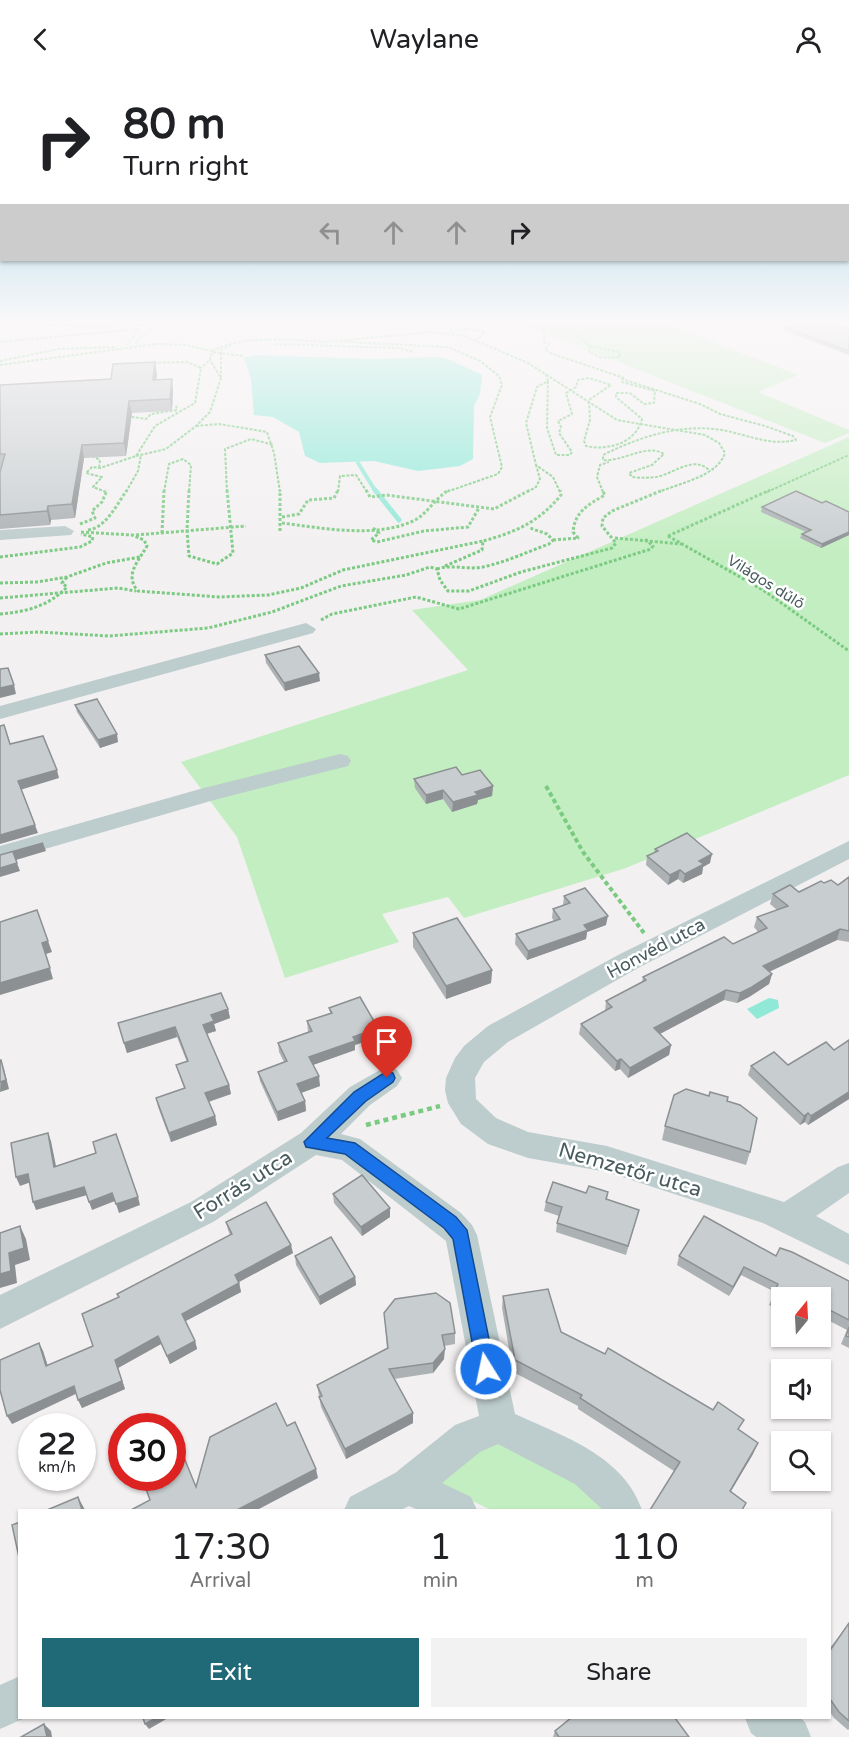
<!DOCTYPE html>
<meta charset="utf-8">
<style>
body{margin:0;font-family:"Varela Round",sans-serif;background:#f2f2f2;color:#202124;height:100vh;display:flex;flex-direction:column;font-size:22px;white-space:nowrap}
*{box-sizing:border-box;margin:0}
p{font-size:20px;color:#757577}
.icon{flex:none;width:33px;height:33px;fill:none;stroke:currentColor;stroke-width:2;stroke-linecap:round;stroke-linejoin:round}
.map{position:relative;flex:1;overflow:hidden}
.sheet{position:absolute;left:18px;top:1431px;width:813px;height:210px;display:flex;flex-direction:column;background:#fff;border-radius:0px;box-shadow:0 2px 4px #0004}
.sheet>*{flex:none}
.guide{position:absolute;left:0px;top:0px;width:849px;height:183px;box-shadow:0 2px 4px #0004;background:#fff;color:#202124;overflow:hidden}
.needle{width:39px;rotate:18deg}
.fabs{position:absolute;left:771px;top:1209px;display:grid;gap:12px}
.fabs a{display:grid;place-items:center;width:60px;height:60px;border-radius:0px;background:#fff;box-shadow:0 2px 4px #0004;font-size:30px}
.speed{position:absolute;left:18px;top:1335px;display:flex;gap:12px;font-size:30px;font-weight:700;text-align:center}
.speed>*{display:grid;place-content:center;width:78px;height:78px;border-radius:50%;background:#fff;box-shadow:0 2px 4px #0004;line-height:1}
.speed small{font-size:15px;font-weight:400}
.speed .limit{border:9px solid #d22;background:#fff;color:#111}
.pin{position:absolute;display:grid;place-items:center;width:51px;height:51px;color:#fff;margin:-62px -26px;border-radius:50% 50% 50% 0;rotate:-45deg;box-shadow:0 0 6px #0007}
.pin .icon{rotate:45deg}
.me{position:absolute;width:66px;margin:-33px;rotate:350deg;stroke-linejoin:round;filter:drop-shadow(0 0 4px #0008)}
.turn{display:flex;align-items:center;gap:21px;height:126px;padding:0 24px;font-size:27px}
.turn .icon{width:78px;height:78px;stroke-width:2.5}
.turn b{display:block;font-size:42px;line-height:51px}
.lanes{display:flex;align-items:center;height:57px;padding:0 24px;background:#0003;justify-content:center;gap:30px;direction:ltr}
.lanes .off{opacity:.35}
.eta{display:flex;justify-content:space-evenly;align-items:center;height:102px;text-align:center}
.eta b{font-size:36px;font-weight:600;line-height:42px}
.primary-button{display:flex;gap:12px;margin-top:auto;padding:12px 24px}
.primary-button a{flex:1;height:69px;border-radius:0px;background:#206977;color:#fff;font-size:24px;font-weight:600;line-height:69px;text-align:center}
.primary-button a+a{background:#f2f2f2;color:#202124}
header{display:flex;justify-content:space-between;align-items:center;height:78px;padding:0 24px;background:#fff;font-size:27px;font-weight:600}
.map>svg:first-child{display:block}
.green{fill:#c3eec1}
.water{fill:#90e9d7}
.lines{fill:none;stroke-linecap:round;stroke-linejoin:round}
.stream-far1{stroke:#90e9d7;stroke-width:4}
.stream{stroke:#90e9d7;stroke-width:5}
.path-far3{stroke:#7acb81;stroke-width:2;stroke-dasharray:3 1.5;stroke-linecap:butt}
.path-far2{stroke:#7acb81;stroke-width:3;stroke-dasharray:3 2;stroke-linecap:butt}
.path-far1{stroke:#7acb81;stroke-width:4;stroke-dasharray:4.5 3;stroke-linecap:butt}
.path{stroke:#7acb81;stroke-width:4.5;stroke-dasharray:5 4;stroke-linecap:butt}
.minor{fill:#bdcccc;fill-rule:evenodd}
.wall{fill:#acb1b3}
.shaded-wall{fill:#8c9092}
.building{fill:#c8ced0;stroke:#8c9092;stroke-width:1.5}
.route{fill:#1a73e8;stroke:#114b97;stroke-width:1.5}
.labels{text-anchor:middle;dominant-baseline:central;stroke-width:5;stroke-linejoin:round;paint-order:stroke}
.far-street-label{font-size:15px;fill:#495c5d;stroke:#fff}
.street-label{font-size:18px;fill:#495c5d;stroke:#fff}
.near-street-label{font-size:21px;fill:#495c5d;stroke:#fff}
</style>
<header><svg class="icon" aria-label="back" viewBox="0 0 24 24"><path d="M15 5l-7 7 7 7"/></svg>Waylane<svg class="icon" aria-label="person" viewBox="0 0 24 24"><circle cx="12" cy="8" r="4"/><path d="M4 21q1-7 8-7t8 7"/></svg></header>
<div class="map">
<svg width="849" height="1659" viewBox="0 0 849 1659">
<rect width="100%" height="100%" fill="#f3f0f1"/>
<g class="green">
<polygon points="521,246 668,246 798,297 758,314 849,352 849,355 825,365"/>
<polygon points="849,359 849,697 626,790 464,840 448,819 382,836 399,864 285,900 237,759 181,684 468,592 412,532 480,522"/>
<polygon points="495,1364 522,1367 606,1426 607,1432 491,1432 439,1407 439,1394"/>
</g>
<g class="water">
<polygon points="254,277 374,281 437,279 448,281 482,297 480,316 474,328 473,381 460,388 418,393 374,383 320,385 305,378 299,354 273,339 254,337 251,301 244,280"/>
<polygon points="769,920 778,922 779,930 757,941 747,931"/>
</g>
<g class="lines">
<polyline class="stream-far1" points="358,385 376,414"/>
<polyline class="stream" points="375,412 399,442"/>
<g class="path-far3">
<polyline points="28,246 93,249 164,246"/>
<polyline points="534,246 544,253 544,264 549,266 545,271 550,275 624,300"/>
<polyline points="562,246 590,268"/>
<polyline points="658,246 666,250"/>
<polyline points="450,253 467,251 485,254 477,262"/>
<polyline points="0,264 139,251 127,267"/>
<path d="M 326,264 L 432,254 L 465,258 L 528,285 L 617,342 L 705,357 L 719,365 L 725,375 C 718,398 680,405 659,414"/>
<polyline points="346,264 448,269 480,283 499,298 502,307 490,339 502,389 498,396 446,414"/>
<polyline points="136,266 137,262 152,252 146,249"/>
<polyline points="275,266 399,270 414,274"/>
<polygon points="590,268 620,274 620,279 602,280 589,274"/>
<path d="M 212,273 C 247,256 288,262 326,264"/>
<polyline points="213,274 244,278"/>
<polyline points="0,283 59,271 116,269"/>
<polyline points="0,287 157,266 185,267 212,273 210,282 201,290"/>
<polyline points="546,296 548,303 537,309 526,345 536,387 553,399 560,414"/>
<polyline points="221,300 221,272 231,267"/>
<path d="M 548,303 L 547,350 L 556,377 L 570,377 L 572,374 L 559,355 L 561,349 L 558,343 L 572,336 L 566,315 L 576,309 L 578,302 L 589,300 L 611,307 L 589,322 L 590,342 L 584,363 L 586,368 C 608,373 636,365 642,341 L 616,319 L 616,315 L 630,315 L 644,326 L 654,325 L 655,313 L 622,304 L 622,301 L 700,326 L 720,336 L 765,348 L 793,358 L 796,362 C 766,369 744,354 714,351 C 675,347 637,360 603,377 L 603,382 C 623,384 646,365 664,376 L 652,387 L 629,395 L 632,399 C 640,400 648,400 656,399 C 674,396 694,376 710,393"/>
<polyline points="127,338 146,341 151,336 177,332 176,327"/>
<polyline points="196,348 219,346 267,354 274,375 280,414"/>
<polyline points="92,378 100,382 99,390"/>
<polyline points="136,378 166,371 196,348 210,334 221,300 210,282"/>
<polyline points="106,414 93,409 102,399 86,395 92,389 100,390 136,378 155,348 195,325 201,290 187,284 148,285"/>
<polyline points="126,414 138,393 141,377"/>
<polyline points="164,414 169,386 183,381 191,387 189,414"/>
<polyline points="227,414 225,371 251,361 274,367"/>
<polyline points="338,414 340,398 356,397 367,414"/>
<polyline points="527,414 536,409 540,401 536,387"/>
<polyline points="603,414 597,399 600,387 609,384"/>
<polyline points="767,414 849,377"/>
</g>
<g class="path-far2">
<polyline points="189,412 187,452 189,478 217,486 233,475 227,412"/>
<polyline points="366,412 370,419 386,417 494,431 530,412"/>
<polyline points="282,439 299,436 308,422 334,420 338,412"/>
<path d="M 282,445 C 322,450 377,461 415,442 C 427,436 435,420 449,412"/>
<polyline points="80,446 95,440 92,433 102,424 107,412"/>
<polyline points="373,450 379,455 371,462 377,464 424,453 468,449 479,430"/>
<path d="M 88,452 C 106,450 117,426 127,412"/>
<polyline points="280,453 280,412"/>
<path d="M 81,454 L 132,457 L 144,462 L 147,468 C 138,484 124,497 138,513 L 219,519 L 268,517 L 301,510 L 343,492 L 483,463"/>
<polyline points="162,455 164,412"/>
<polyline points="136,457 246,448"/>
<polyline points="668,458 763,512 849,573"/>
<polyline points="668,458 770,412"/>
<polyline points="615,460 681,466"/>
<path d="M 553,462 L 578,460 L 573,454 C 575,433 588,427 605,417 L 602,412"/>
<polyline points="0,479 80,469 92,463 93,459 81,456"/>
<path d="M 445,488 L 482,472 L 483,463 C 516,454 539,444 561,417 L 560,412"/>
<path d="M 437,491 C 450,486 467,492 483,489 C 506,484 527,474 549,466 L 553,462 L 547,456 L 530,450"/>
<polyline points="0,505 37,504 67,499 106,485 140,479"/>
<polyline points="0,520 118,510 136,513"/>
<path d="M 0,536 C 26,534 49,528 67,509 L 62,505 L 67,499"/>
<polyline points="321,542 332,536 416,519 459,531 651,471 653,468 645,461"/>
<polyline points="0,556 38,554 109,558 208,550 272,534 341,508 406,497 430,489 437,491 440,502 448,513 469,513 521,494 612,470 616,465 602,448 603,440 612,433 663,412"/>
</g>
<polyline class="path-far1" points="546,708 583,774 644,855"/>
<polyline class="path" points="366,1047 440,1028"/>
<g class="minor">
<polygon points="65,448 74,453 71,457 0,462 0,452"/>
<polygon points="306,545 316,551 313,555 0,641 0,628"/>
<polygon points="340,676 348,678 351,683 348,688 214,722 0,784 0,768 200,711"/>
<polygon points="849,763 849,781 638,890 508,964 484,984 475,1000 476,1021 496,1040 528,1054 607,1068 784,1124 838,1089 849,1085 849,1115 816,1138 849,1156 849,1187 763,1145 607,1094 528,1080 488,1066 461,1046 448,1025 445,1012 446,1000 455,980 464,968 488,948 620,876"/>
<path d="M 387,988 L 397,992 L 402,1000 L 397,1008 L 370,1027 L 341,1056 L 360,1061 L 461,1135 L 472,1147 L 477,1157 L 515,1336 C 563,1358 624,1378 642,1432 L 603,1432 L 575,1406 L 498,1366 L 480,1374 L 442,1405 L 471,1419 L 477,1432 L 418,1432 L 409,1428 L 401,1432 L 344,1432 L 350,1419 L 395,1395 L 455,1347 L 479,1338 L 446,1163 L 342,1082 L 316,1077 L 213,1144 L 0,1251 L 0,1217 L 191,1124 L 301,1055 L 350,1009 Z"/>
<polygon points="20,1598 20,1640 25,1640 0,1651 0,1607"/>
<polygon points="745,1640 800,1640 805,1644 811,1659 756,1659 751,1655"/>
</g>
</g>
<g class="wall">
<polygon points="785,249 849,250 849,280 849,277 784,253"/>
<polygon points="155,284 157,297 156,302 173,313 172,333 132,335 126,378 84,380 75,440 51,442 50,447 0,451 0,394 1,390 0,390 0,307 111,301"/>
<polygon points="822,425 849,434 849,457 821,470 800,460 802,456 806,454 761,434 762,429"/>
<polygon points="265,577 320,603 285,613 266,585"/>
<polygon points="75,627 118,664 100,670 77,634"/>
<polygon points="462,697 493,708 492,718 478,722 477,726 452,734 443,721 426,726 415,710 414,701"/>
<polygon points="655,771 710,785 703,789 702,796 683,805 678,801 668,807 646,787 647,778 654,775"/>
<polygon points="849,799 849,864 837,862 769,894 772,896 769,906 749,919 737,925 724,922 660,956 671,967 669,977 628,1000 620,991 615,993 579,956 581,946 605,933 606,923 642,904 643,899 733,866 758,854 754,849 757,839 777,832 770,826 773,816 799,814 824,805 838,807"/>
<polygon points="564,818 606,847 587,854 586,861 527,882 515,866 516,856 554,843 552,840 553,831 563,827"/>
<polygon points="413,855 492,892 491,905 446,921 413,869"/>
<polygon points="329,930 378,950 378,959 355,967 355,972 313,987 320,1008 301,1015 305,1023 306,1033 278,1043 260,1003 258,994 284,984 279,974 278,965 308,954 307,943 330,935"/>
<polygon points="228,931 230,940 214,946 216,953 207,956 229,1007 231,1016 209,1024 215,1038 217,1047 171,1064 158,1029 156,1020 184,1010 179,996 176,987 187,984 177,959 127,975 118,945"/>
<polygon points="849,962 849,1021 808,1047 805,1044 800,1047 748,997 751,988 788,987 834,972"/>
<polygon points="727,1023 750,1074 746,1087 662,1062 665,1048"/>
<polygon points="608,1114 607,1121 639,1132 626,1177 556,1154 557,1145 559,1138 544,1133 546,1124 586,1115"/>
<polygon points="333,1116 390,1130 390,1139 362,1158 334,1125"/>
<polygon points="226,1144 293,1175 239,1204 241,1214 185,1243 195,1263 197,1271 170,1286 161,1266 118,1290 125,1311 82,1330 76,1316 12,1346 39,1265 43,1273 48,1288 93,1268 119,1220 230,1157 228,1152"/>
<polygon points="295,1178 355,1199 356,1207 320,1227 296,1187"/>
<polygon points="679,1178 776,1178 849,1203 849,1270 841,1266 847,1252 820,1238 820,1220 782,1220 782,1234 769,1227 775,1214 741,1197 729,1218 677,1187"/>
<polygon points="503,1218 561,1254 739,1352 753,1376 731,1413 746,1425 742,1432 650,1432 674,1393 578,1331 578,1328 513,1294 502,1230"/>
<polygon points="384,1235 455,1255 455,1266 444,1268 444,1281 433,1295 394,1301 413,1335 413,1345 346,1381 321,1329 317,1307 387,1271"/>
<polygon points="849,1545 849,1651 848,1652 834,1640 830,1634 830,1570"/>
<polygon points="555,1653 689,1659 553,1659"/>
</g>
<g class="shaded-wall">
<polygon points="155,284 157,297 155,314 153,302"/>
<polygon points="172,301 173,313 172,333 170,321"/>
<polygon points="129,323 132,335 126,378 124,365"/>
<polygon points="82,367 84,380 75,440 72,426"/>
<polygon points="48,428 51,442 50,447 47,433"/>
<polygon points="849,454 849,457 821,470 822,466"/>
<polygon points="319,595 320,603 285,613 284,605"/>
<polygon points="14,607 16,616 0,620 0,610"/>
<polygon points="117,656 118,664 100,670 98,662"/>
<polygon points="57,692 59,700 20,712 18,703"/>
<polygon points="493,708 492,718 478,722 477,726 452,734 453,724 475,714"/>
<polygon points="443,712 443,721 426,726 426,717"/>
<polygon points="35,747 38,755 0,766 0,757"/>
<polygon points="43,765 46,773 16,782 13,774"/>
<polygon points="712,776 710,785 703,789 702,796 683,805 685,796 699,783"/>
<polygon points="17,785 20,793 0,799 0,790"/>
<polygon points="680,792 678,801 668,807 670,797"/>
<polygon points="608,838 606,847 587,854 586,861 527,882 528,873 584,847"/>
<polygon points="840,851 837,862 760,898 763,888"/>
<polygon points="48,863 52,874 46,876 53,901 0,917 0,905 42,865"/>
<polygon points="492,892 491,905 446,921 446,908"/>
<polygon points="772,896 769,906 749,919 737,925 740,915"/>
<polygon points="726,912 724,922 652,960 654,950"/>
<polygon points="228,931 230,940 214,946 216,953 205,956 203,947 211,937"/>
<polygon points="175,949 177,959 127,975 124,965"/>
<polygon points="378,950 378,959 355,967 355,972 310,988 309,979 353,959"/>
<polygon points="671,967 669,977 628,1000 630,990"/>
<polygon points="621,981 620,991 615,993 617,983"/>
<polygon points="1,982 4,991 9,1011 0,1014"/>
<polygon points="319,998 320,1008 298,1016 297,1006"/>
<polygon points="229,1007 231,1016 207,1024 205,1015"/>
<polygon points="849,1014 849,1021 808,1047 811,1038"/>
<polygon points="305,1023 306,1033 278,1043 277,1034"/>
<polygon points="808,1035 805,1044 800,1047 804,1038"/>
<polygon points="215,1038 217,1047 171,1064 169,1055"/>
<polygon points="48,1055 51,1063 58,1098 54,1089"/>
<polygon points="28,1096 31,1104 20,1108 16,1099"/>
<polygon points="84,1109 87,1117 36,1132 33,1124"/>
<polygon points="112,1115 115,1123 92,1132 89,1124"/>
<polygon points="138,1119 140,1127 119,1135 116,1126"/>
<polygon points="390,1130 390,1139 362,1158 361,1149"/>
<polygon points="20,1148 26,1161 30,1182 15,1187 17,1205 0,1210 0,1196"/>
<polygon points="291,1167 293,1175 237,1205 235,1197"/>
<polygon points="744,1189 741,1197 729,1218 733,1209"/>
<polygon points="355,1199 356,1207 320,1227 319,1219"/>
<polygon points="239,1205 241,1214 184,1244 182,1236"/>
<polygon points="158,1258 161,1266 118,1290 125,1311 82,1330 78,1322 115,1282"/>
<polygon points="195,1263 197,1271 170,1286 167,1278"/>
<polygon points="39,1265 43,1273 50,1296 46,1288"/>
<polygon points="445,1271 444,1281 433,1295 433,1285"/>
<polygon points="74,1308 77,1315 12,1346 7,1338"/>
<polygon points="413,1335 413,1345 346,1381 345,1371"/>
<polygon points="758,1365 753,1376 725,1423 730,1413"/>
<polygon points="316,1391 318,1400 257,1432 237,1432"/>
<polygon points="78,1419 84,1430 85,1432 82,1432"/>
<polygon points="156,1640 168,1640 149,1651 145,1646"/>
<polygon points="44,1646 51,1653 52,1659 47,1659"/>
</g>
<g class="building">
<polygon points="795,246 832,246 847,250 849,250 849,273 785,249"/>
<polygon points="155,284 153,302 172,301 170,321 129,323 124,365 82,367 72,426 48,428 47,433 0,437 0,394 5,376 0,376 0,307 111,301 113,286"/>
<polygon points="796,413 822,425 826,423 849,434 849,454 822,466 802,456 811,452 762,429"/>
<polygon points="299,568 319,595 284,605 265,577"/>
<polygon points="8,590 14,607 0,610 0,591"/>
<polygon points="97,621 117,656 98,662 75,627"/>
<polygon points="4,647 10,666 43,658 57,692 18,703 35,747 0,757 0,648"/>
<polygon points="456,689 462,697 480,692 493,708 475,714 478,717 453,724 443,712 426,717 414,701"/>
<polygon points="687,755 712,776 699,783 704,786 685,796 680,792 670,797 647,778 658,773 655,771"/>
<polygon points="43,765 13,774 17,785 0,790 0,777"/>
<polygon points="849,799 849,853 840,851 763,888 772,896 752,909 740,915 726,912 654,950 671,967 630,990 621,981 617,983 581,946 612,929 606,923 646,902 643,899 724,859 733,866 767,850 757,839 788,828 773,816 790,807 799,814 821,803 824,805 831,802 838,807"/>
<polygon points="585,810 608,838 584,847 588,852 528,873 516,856 560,841 553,831 570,825 564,818"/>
<polygon points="37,832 48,863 42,865 50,890 0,905 0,844"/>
<polygon points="457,840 492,892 446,908 413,855"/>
<polygon points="221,915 228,931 211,937 214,943 203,947 229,1007 205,1015 215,1038 169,1055 156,1020 185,1010 176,987 188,983 175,949 124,965 118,945"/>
<polygon points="360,919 378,950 353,959 355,963 309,979 319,998 297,1006 305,1023 277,1034 258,994 287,983 278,965 312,953 307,943 332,935 329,930"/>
<polygon points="849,962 849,1014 811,1038 808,1035 804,1038 751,988 774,974 788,987 826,964 834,972"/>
<polygon points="0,982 1,982 6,1002 0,1004"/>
<polygon points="686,1011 709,1018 710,1014 728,1019 727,1023 740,1027 757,1040 750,1074 665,1048 674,1017"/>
<polygon points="48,1055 54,1089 96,1075 93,1064 116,1056 138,1119 116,1126 112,1115 89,1124 84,1109 33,1124 28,1096 16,1099 11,1065"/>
<polygon points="362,1097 390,1130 361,1149 333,1116"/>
<polygon points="553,1104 586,1115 589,1108 608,1114 606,1121 639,1132 628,1168 557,1145 562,1129 546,1124"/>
<polygon points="266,1124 291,1167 235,1197 239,1205 182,1236 195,1263 167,1278 158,1258 115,1282 122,1303 78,1322 74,1308 7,1338 0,1312 0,1282 39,1265 46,1288 93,1268 82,1236 119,1219 117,1216 232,1156 226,1144"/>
<polygon points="704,1138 776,1178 780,1170 792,1174 849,1203 849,1242 820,1227 820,1220 782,1220 782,1224 772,1219 778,1206 744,1189 733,1209 679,1178"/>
<polygon points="20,1148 24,1170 9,1175 11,1193 0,1196 0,1155"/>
<polygon points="331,1159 355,1199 319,1219 295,1178"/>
<polygon points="548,1211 561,1254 605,1276 608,1270 713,1332 718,1324 744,1342 738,1351 758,1365 730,1413 746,1425 742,1432 650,1432 680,1384 580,1320 582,1317 515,1282 503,1218"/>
<polygon points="436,1215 450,1225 455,1255 442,1257 445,1271 433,1285 389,1291 413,1335 345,1371 319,1319 322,1318 317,1307 388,1270 384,1235 395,1221"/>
<polygon points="849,1249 849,1259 846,1258"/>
<polygon points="276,1325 287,1348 295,1344 316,1391 237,1432 131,1432 150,1422 142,1400 172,1400 172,1382 183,1377 196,1409 210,1359"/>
<polygon points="78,1419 82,1432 47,1432"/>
<polygon points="20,1444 20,1484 12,1447"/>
<polygon points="849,1545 849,1643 839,1634 830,1621 830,1570 831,1571"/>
<polygon points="143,1640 156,1640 145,1646"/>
<polygon points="571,1640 675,1640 689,1659 559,1659 555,1653"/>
<polygon points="44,1646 47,1659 21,1659"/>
</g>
<linearGradient id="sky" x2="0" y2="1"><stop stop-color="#85c9e1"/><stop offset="0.51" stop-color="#faf8f9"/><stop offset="1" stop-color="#faf8f9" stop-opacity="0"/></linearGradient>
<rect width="849" height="478" fill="url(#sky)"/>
<polygon class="route" points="387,993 393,995 395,1000 393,1004 366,1023 327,1060 355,1065 456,1139 467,1152 495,1291 493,1297 486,1300 479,1297 477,1291 453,1161 444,1150 345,1076 306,1069 304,1064 354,1014"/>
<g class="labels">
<g class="far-street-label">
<text transform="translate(766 504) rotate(32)">Világos dűlő</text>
</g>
<g class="street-label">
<text transform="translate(656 870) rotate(-28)">Honvéd utca</text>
</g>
<g class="near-street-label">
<text transform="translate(630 1092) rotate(16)">Nemzetőr utca</text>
<text transform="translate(243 1107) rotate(-32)">Forrás utca</text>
</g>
</g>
</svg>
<div class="fabs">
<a><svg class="needle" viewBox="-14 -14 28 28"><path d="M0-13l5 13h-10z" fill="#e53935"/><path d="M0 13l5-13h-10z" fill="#757577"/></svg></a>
<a><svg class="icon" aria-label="sound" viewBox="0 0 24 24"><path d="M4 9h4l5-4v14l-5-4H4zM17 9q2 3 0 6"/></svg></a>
<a><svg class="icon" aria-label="search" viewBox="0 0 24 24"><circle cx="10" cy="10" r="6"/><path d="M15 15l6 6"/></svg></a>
</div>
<div class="speed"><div>22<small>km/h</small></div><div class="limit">30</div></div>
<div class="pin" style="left:387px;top:1000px;background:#d93025"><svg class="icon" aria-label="arrive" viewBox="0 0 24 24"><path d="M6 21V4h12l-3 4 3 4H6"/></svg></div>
<svg class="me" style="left:486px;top:1291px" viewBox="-20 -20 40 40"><circle r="17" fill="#1a73e8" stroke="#fff" stroke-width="3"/><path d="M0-11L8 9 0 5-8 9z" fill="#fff"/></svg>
<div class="guide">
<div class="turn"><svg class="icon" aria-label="right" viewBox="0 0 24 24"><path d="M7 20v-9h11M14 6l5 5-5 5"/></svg><div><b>80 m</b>Turn right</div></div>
<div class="lanes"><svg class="icon off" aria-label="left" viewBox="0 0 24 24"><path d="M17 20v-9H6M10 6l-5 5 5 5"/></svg><svg class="icon off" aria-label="ahead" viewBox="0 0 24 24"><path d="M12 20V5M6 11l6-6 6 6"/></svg><svg class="icon off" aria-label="ahead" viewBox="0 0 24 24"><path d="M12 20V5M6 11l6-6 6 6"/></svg><svg class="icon" aria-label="right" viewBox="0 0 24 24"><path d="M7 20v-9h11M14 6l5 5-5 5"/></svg></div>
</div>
<section class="sheet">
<div class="eta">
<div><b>17:30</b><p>Arrival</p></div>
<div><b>1</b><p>min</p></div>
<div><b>110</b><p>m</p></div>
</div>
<div class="primary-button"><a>Exit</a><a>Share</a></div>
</section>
</div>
